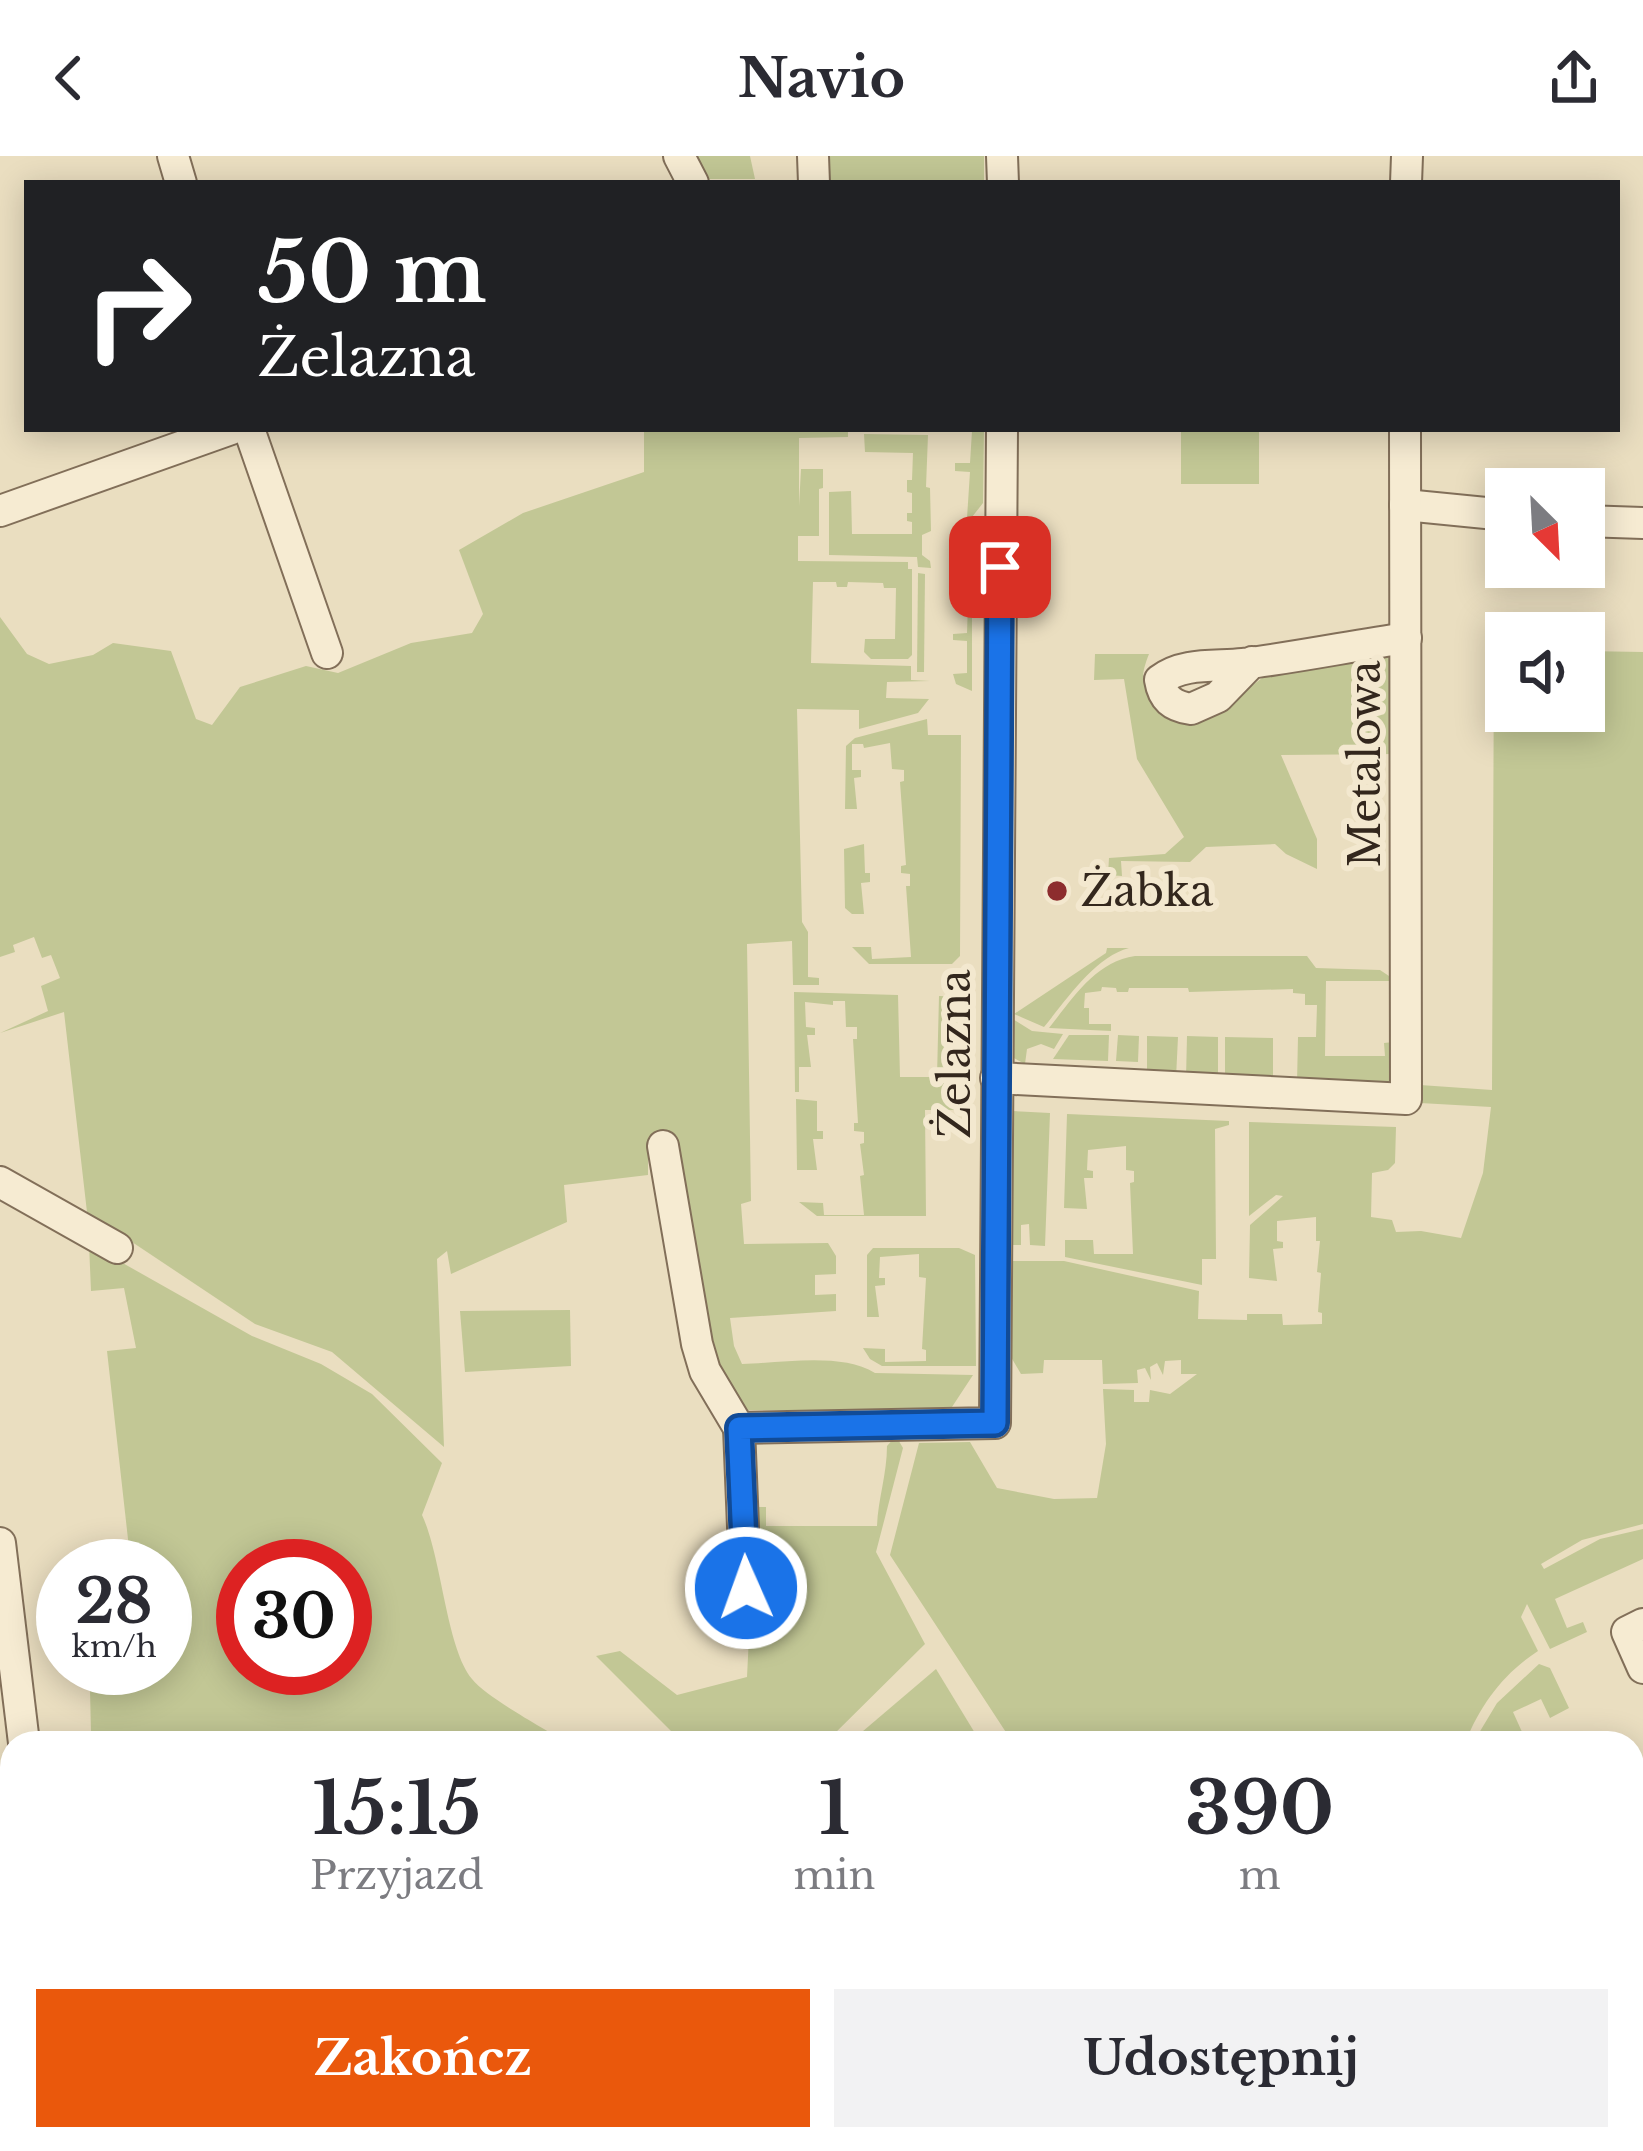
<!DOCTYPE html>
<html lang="pl">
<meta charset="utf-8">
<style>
body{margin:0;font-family:"Libre Baskerville",serif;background:#f2f2f3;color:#2b2b33;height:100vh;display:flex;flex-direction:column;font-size:45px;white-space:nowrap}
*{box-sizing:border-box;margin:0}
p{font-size:39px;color:#7c7c81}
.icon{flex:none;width:66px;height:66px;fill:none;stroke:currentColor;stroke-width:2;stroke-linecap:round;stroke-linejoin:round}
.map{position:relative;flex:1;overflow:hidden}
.panel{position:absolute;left:0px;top:1575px;width:1644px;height:420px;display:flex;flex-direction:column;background:#fff;border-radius:36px 36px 0 0;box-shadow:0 6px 30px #0003}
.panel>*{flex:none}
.hud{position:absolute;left:24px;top:24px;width:1596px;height:252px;border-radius:0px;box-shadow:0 6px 30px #0003;background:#202124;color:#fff;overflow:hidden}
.needle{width:78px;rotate:156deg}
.tools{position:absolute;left:1485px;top:312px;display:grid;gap:24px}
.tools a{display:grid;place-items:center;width:120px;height:120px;border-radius:0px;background:#fff;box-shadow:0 6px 30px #0003;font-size:60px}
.speed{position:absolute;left:36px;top:1383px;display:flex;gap:24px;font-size:60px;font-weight:700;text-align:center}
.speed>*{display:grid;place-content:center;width:156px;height:156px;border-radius:50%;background:#fff;box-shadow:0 6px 30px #0003;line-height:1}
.speed small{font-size:30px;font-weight:400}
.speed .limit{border:18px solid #d22;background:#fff;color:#111}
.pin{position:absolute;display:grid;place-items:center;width:102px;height:102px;color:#fff;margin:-51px;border-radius:24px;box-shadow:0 6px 18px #0006}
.me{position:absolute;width:132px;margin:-66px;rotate:358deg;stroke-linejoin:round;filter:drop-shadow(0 0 9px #0008)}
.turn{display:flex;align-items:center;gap:42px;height:252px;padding:0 36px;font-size:54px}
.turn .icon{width:156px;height:156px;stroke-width:2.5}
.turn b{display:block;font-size:84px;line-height:102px}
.eta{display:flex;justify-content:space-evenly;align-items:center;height:204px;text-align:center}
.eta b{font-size:72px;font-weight:700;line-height:84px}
.cta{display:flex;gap:24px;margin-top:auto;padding:24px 36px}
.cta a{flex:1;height:138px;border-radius:0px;background:#ea580c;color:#fff;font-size:48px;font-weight:700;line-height:138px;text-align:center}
.cta a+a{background:#f2f2f3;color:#2b2b33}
header{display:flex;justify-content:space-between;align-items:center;height:156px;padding:0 36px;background:#fff;font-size:54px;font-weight:700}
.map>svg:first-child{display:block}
.green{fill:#c2c795;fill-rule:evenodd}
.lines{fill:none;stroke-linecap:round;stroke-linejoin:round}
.minor-casing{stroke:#826f59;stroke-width:34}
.minor{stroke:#f6ebd2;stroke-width:30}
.route-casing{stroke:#114b97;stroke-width:30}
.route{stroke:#1a73e8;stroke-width:21}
.poi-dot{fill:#8d2d2e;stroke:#f3e8cf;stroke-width:4.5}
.labels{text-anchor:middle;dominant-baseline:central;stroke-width:12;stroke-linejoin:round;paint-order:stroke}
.street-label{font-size:42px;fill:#33271d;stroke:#f3e8cf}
.poi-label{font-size:42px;fill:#33271d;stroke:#f3e8cf;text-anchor:start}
</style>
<header><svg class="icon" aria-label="back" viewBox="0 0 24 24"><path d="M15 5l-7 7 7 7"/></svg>Navio<svg class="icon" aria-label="share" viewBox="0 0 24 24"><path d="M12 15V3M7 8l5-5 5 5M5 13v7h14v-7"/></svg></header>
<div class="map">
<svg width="1643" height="1995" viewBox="0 0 1643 1995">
<rect width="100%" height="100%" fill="#eadec0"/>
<g class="green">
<polygon points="686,0 750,0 755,23 702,23"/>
<polygon points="826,0 984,0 984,27 827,27"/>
<path d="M 644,273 L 848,273 L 848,281 L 799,282 L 799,350 L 801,313 L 823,313 L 823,332 L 819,333 L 819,380 L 798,380 L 798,405 L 908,406 L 908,413 L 912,413 L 912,499 L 908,503 L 871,503 L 864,496 L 865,483 L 895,483 L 896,432 L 884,432 L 883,427 L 848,426 L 847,431 L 837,431 L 836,426 L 813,426 L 811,507 L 911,510 L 911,524 L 930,525 L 887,526 L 886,542 L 929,543 L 918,557 L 859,573 L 859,554 L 797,553 L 802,766 L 808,776 L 808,821 L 819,822 L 819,829 L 793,829 L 792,785 L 747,788 L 751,1045 L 741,1048 L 744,1088 L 828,1087 L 836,1100 L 836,1118 L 815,1119 L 815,1139 L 836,1138 L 836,1155 L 730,1162 L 734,1190 L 742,1208 C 783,1207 841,1196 875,1217 L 973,1219 L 950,1254 L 746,1254 L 714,1222 L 670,979 L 648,984 L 648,1019 L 564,1029 L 567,1066 L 451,1118 L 447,1095 L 437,1103 L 444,1291 L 332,1196 L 255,1168 L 87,1056 L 64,856 L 0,877 L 48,855 L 41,830 L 60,822 L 51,799 L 42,802 L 34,781 L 13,789 L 15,796 L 0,801 L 0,461 L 27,498 L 49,508 L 93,499 L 113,487 L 171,495 L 196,563 L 212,569 L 240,531 L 306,510 L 338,517 L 411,487 L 472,477 L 483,458 L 459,394 L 523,357 L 644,316 Z"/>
<polygon points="957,273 984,273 983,347 972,361 967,362 970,316 955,315 955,307 970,307 972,275"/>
<rect x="1181" y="273" width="78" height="55"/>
<polygon points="864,278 928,279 926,331 930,332 931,375 922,379 922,399 930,405 931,412 918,411 917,401 829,399 829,336 851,335 852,378 912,378 912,366 907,365 907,357 912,357 912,337 907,336 907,324 912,324 913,297 865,296"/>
<polygon points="971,386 983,392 983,415 972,419 972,535 956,528 953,518 967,517 967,485 953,484 953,478 967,477 968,446 953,445 953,438 968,438 968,406 953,404 957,394"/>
<polygon points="918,417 925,418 924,516 917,516"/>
<path d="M 1584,495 L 1643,496 L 1643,1368 L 1582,1384 L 1541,1408 L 1544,1413 L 1600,1383 L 1643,1373 L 1643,1403 L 1555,1443 L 1567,1472 L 1583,1466 L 1587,1476 L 1550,1493 L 1527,1448 L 1521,1461 L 1538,1495 C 1503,1518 1481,1548 1465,1587 L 1013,1587 L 890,1399 L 919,1287 L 970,1286 L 997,1332 L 1054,1343 L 1097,1342 L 1106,1288 L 1103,1233 L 1134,1234 L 1134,1246 L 1149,1246 L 1150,1234 L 1170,1238 L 1197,1218 L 1181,1218 L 1181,1204 L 1165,1205 L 1163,1219 L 1157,1207 L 1150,1211 L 1151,1224 L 1145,1212 L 1137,1214 L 1138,1227 L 1103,1228 L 1102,1204 L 1044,1204 L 1043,1217 L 1021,1218 L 1011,1201 L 1012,1105 L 1064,1105 L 1199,1135 L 1198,1163 L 1247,1164 L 1247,1158 L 1282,1158 L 1283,1169 L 1322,1168 L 1322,1157 L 1318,1156 L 1321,1117 L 1317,1116 L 1320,1085 L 1316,1085 L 1316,1061 L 1277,1065 L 1277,1085 L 1283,1086 L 1283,1092 L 1273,1093 L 1277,1125 L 1249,1122 L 1250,1069 L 1283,1040 L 1276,1039 L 1249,1060 L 1249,966 L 1396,971 L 1395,1007 L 1388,1014 L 1372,1017 L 1371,1061 L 1392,1064 L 1396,1076 L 1421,1075 L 1461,1082 L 1483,1017 L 1491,951 L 1420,947 L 1420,929 L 1492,934 L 1494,497 L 1506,497 L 1506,555 L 1584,555 Z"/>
<path d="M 1386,497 L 1395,506 L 1395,598 L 1281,599 L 1317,683 L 1317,713 L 1286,698 L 1275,688 L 1206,691 L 1190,706 L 1121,705 L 1122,720 L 1108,719 L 1109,702 L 1165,698 L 1184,681 L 1137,603 L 1124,523 L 1094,524 L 1095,498 L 1149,498 C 1138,526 1143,527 1161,551 L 1229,547 L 1274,513 Z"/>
<polygon points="927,563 928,579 961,579 960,800 952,808 869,808 852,791 871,791 872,803 911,801 906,730 910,730 910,718 901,717 901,710 906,709 900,626 904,625 904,614 892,613 890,587 864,592 863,588 852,588 852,614 861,614 861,621 854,622 857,653 845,653 846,590 855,582"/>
<polygon points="864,688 865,717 870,717 870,726 861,727 864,758 852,758 845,752 844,693"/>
<path d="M 1107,792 L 1129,792 C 1095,801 1067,843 1044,871 L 1014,858 L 1106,797 Z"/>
<path d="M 1135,800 L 1307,800 L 1316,812 L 1380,814 L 1395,824 L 1394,922 L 1383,930 L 1297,927 L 1298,881 L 1316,881 L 1317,849 L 1305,849 L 1305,838 L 1293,837 L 1293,833 L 1189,836 L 1188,832 L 1129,832 L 1128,836 L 1117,836 L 1116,832 L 1102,831 L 1101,835 L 1085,837 L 1084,852 L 1089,852 L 1089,868 L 1111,868 L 1111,875 L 1049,872 C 1073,842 1095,806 1135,800 ZM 1326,825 L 1389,825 L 1394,831 L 1393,886 L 1384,887 L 1385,900 L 1325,900 Z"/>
<polygon points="794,836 898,839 900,921 937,921 939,840 962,841 961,922 976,954 925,954 926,1060 817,1060 799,1046 823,1047 824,1059 864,1059 860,1020 864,1019 860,988 864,987 864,976 854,975 854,967 858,967 853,883 857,883 857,871 846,871 845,845 833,845 833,849 805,846 806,871 815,872 815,879 807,879 811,911 799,911 799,936 795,936"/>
<polygon points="1011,862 1032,875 1063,878 1054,893 1041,888 1027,893 1025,908 1012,901"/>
<polygon points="1069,879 1109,879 1108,905 1053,903"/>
<polygon points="1118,879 1139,880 1138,906 1116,905"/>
<polygon points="1147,880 1178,881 1176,922 1147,921"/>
<polygon points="1187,880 1218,881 1218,924 1186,922"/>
<polygon points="1225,881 1273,882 1273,926 1225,924"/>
<polygon points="796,943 817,945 817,975 823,975 823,983 813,983 817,1014 797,1014"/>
<polygon points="1011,955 1050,957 1045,1090 1030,1089 1029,1068 1021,1069 1021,1089 1011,1089"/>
<polygon points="1067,958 1229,965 1229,969 1215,973 1216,1103 1202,1103 1202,1129 1065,1101 1065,1084 1093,1084 1094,1098 1133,1098 1130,1027 1134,1026 1134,1015 1126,1014 1126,990 1088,994 1087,1014 1093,1015 1093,1022 1084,1022 1087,1053 1064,1052"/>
<path d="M 89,1088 L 252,1180 L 321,1208 L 372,1238 L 442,1307 L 422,1359 C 442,1402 446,1491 472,1523 C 487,1542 544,1572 567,1587 L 67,1587 L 91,1577 L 90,1534 L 141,1526 L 140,1512 L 165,1512 L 165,1410 L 131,1410 L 107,1195 L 136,1192 L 124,1132 L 91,1135 ZM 243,1410 L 345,1410 L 345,1512 L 243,1512 Z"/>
<polygon points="873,1092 959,1092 975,1099 976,1210 882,1210 870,1203 863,1192 885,1193 885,1206 926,1205 926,1194 922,1193 926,1122 919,1121 919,1098 880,1101 879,1122 885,1122 885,1129 875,1130 879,1161 867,1161 867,1099"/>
<polygon points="570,1154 571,1210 465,1216 460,1155"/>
<path d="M 896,1280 L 903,1292 L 876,1396 L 925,1488 L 825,1587 L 659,1587 L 678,1582 L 596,1500 L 620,1495 L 677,1539 L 747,1521 L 754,1378 L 763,1377 L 750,1351 L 766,1351 L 766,1370 L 877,1370 C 878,1343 887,1318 887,1290 Z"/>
<polygon points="1539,1508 1550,1512 1569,1552 1550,1562 1541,1543 1513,1556 1527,1587 1473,1587 1497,1547"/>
<polygon points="936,1513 981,1587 849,1587"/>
<polygon points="12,1618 12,1883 0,1866 0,1628"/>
<polygon points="1643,1638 1643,1712 1632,1717 1632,1642"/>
<polygon points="58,1983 123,1983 128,1995 34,1995"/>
<polygon points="233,1983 293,1983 269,1995 229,1995"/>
<polygon points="698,1983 731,1983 737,1995 673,1995"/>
<polygon points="829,1983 927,1983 936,1995 835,1995"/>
<polygon points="986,1983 1085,1983 1094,1995 995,1995"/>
</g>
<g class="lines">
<defs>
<g id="minor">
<polyline points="173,0 181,27"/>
<polyline points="679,0 693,27"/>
<polyline points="813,0 814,27"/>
<polyline points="1002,0 1003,27"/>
<polyline points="1406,27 1407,0"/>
<polyline points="249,273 327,497"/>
<polyline points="1405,349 1506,359"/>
<polyline points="0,355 231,273"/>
<polyline points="1584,365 1643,367"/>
<path d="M 1252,506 L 1218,541 L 1191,553 C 1172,550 1163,543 1160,524 C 1183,506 1216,511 1243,508 C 1298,501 1352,490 1406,482"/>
<polyline points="996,922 1406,943 1405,273"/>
<polyline points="663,990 697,1188 705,1215 739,1272 995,1267 1002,273"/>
<polyline points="0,1026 117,1092"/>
<polyline points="739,1272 747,1469"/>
<polyline points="0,1387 24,1587"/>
<polyline points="1643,1468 1627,1476 1643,1512"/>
<polyline points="1632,1811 1643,1832"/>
<polyline points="417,1983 419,1995"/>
<polyline points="972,1983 981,1995"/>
<polyline points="1404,1995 1405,1983"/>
</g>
</defs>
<use href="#minor" class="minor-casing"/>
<use href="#minor" class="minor"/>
</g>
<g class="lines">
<defs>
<polyline id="route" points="746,1432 739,1272 995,1267 1000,411"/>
</defs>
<use href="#route" class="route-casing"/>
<use href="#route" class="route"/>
</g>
<circle class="poi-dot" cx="1057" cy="735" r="12"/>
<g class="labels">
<g class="street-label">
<text transform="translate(1365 608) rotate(-90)">Metalowa</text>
<text transform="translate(955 898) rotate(-90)">Żelazna</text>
</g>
<g class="poi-label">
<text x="1081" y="735">Żabka</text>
</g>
</g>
</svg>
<div class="tools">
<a><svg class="needle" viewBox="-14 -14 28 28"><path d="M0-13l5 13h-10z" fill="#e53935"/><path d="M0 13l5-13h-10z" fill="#7c7c81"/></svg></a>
<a><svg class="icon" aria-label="sound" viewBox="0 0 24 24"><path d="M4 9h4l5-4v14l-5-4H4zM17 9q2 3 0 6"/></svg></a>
</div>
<div class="speed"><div>28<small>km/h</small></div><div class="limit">30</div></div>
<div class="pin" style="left:1000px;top:411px;background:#d93025"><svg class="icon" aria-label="arrive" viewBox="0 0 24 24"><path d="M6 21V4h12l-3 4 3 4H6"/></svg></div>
<svg class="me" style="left:746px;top:1432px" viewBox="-20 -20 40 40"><circle r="17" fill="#1a73e8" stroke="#fff" stroke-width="3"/><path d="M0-11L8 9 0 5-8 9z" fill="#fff"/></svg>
<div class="hud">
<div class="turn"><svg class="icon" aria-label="right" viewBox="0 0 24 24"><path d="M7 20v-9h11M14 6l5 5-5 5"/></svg><div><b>50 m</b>Żelazna</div></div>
</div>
<section class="panel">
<div class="eta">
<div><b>15:15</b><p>Przyjazd</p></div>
<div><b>1</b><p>min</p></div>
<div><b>390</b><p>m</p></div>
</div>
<div class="cta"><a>Zakończ</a><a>Udostępnij</a></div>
</section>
</div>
